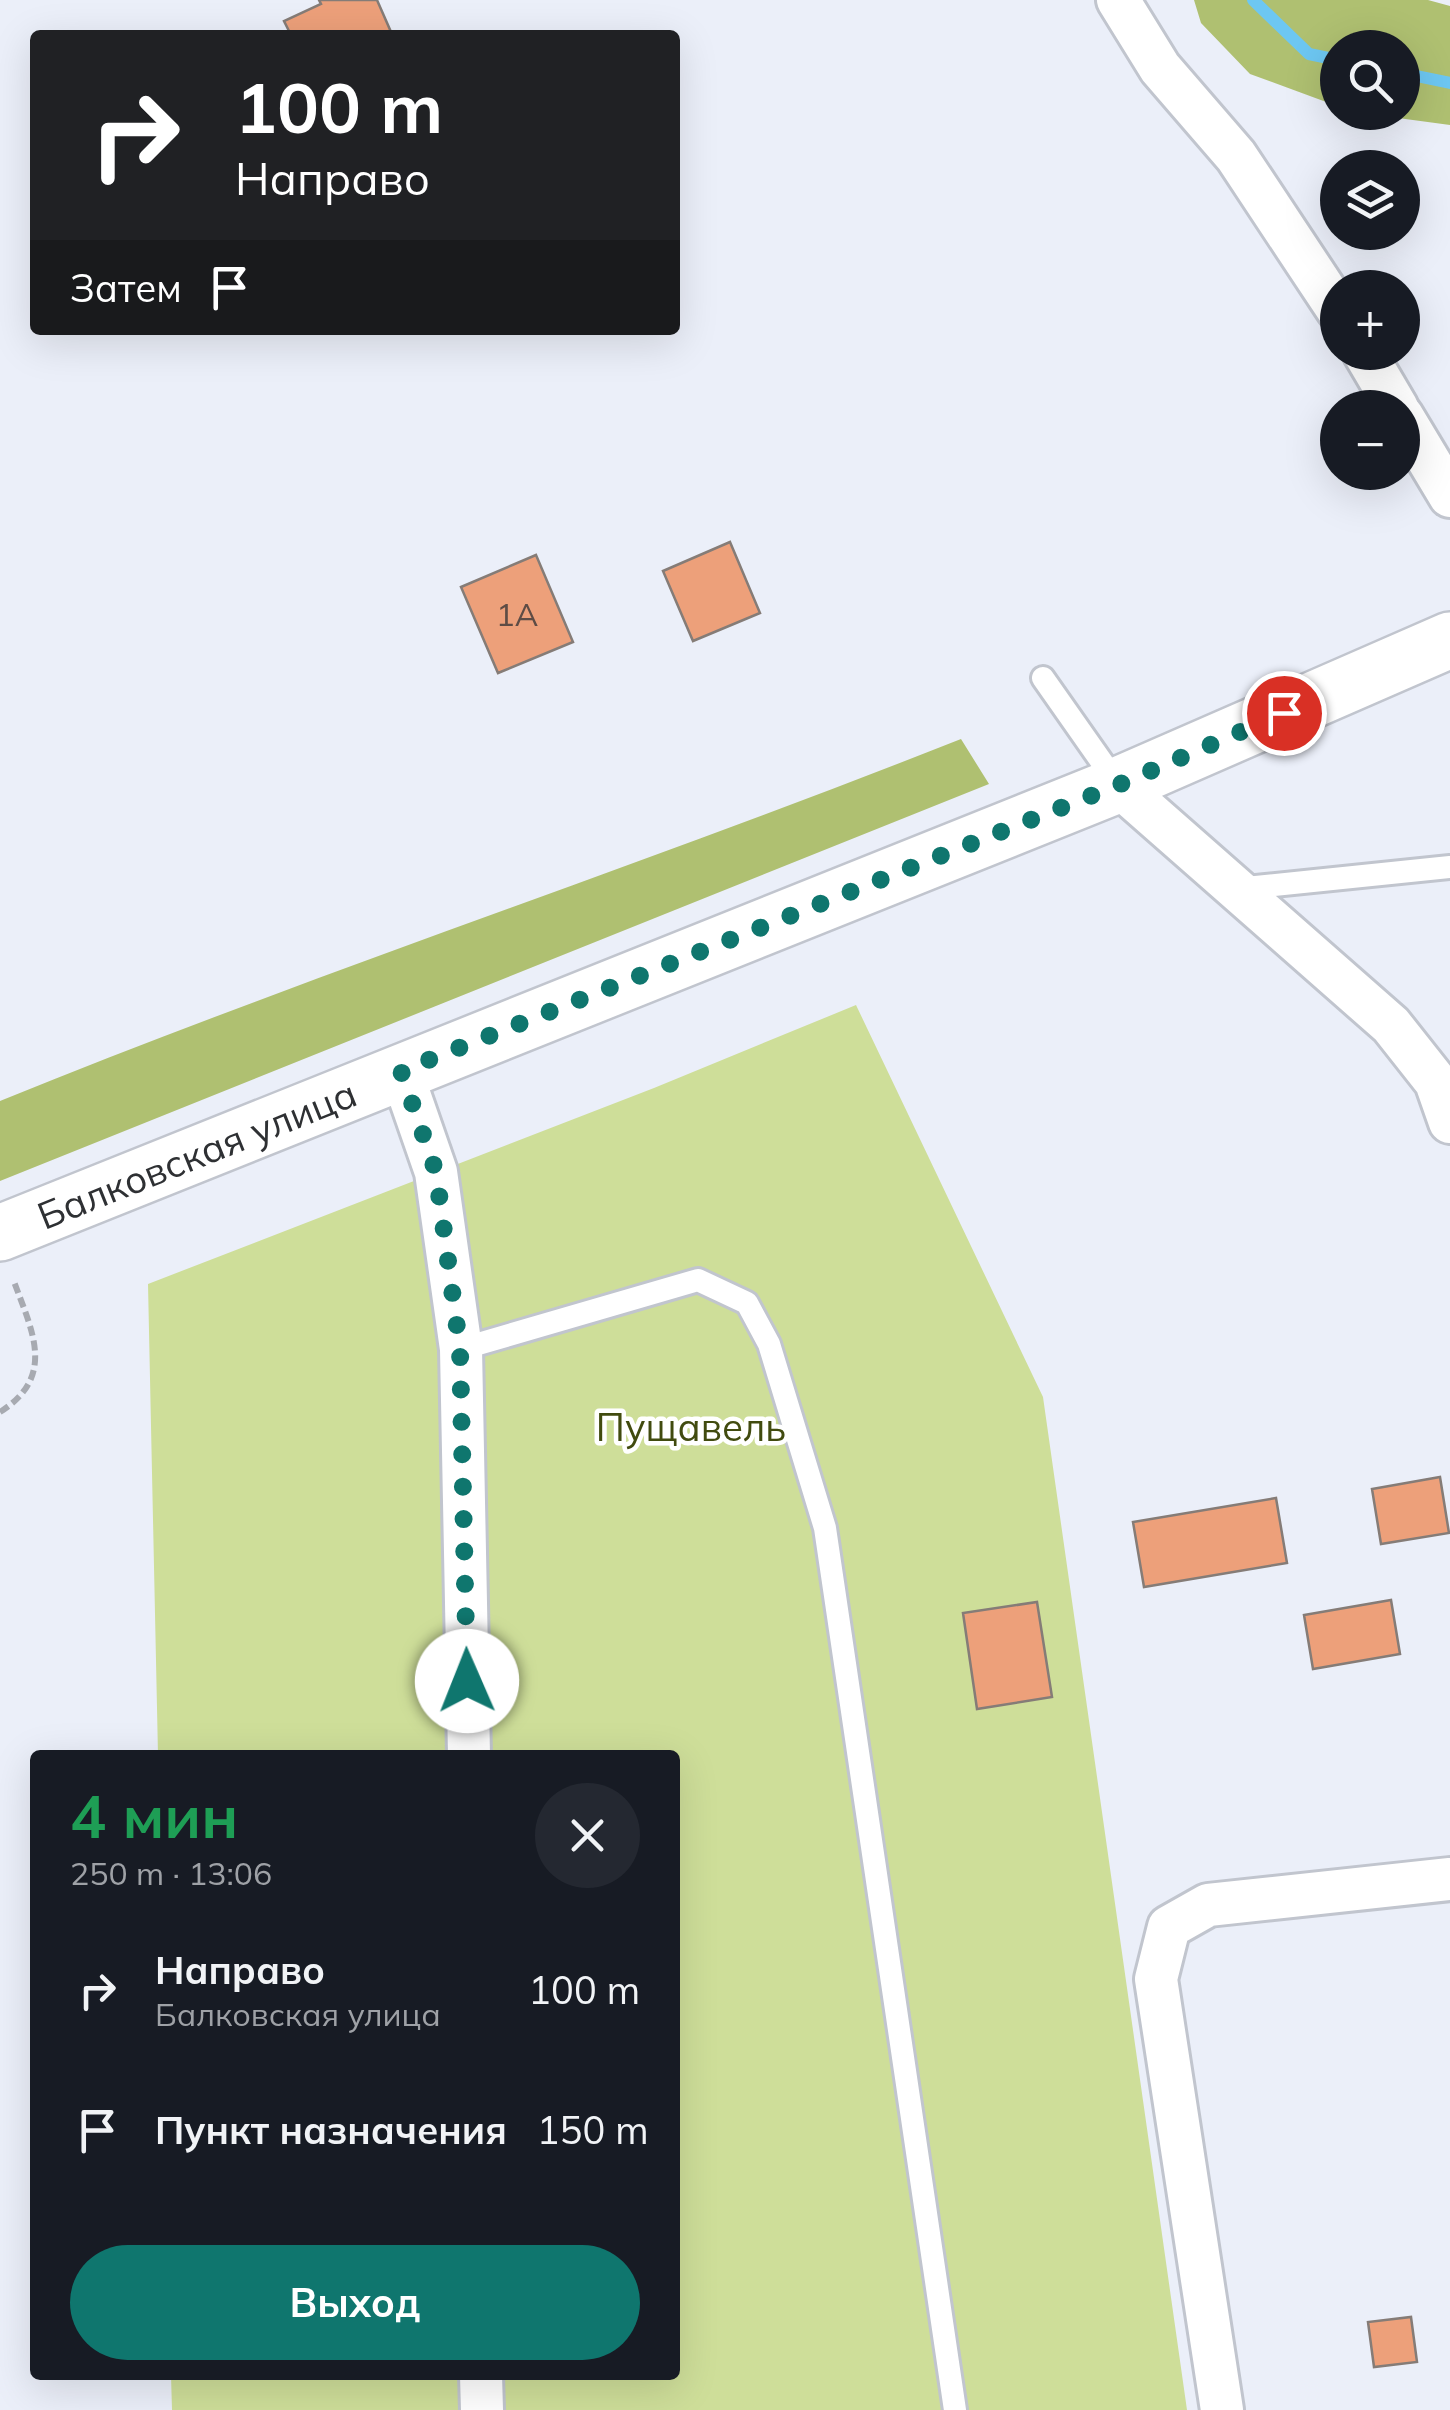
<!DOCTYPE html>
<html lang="ru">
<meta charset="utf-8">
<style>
body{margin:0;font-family:Mulish,sans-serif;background:#242831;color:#f1f3f6;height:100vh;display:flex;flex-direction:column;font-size:38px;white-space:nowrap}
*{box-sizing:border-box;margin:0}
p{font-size:32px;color:#9ea1a6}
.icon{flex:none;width:55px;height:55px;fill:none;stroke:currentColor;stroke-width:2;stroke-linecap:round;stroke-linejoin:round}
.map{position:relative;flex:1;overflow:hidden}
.panel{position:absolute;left:30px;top:1750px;width:650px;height:630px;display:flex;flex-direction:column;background:#171b24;border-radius:10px;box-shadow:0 10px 40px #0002}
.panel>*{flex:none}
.hud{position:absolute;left:30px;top:30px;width:650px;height:305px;border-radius:10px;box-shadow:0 10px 40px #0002;background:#202124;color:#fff;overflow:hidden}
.controls{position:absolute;left:1320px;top:30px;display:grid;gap:20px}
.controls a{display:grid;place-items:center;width:100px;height:100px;border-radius:50%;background:#171b24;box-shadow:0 10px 40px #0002;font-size:50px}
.pin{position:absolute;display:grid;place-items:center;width:85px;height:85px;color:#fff;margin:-42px;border:5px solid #fff;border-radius:50%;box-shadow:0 2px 10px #0007}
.me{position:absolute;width:110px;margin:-55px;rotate:359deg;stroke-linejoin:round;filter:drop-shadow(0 0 8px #0008)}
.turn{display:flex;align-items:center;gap:35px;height:210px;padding:0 40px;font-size:45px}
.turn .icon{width:130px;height:130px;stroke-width:2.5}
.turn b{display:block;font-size:70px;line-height:85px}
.then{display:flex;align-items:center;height:95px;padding:0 40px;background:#0003;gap:20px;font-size:38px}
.round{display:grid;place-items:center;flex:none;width:105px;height:105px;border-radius:52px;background:#242831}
.summary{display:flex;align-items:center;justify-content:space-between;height:170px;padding:0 40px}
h1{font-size:60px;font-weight:700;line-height:75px;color:#1e9e55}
.action{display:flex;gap:20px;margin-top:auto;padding:20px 40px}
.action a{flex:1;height:115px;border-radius:60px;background:#0f766e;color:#fff;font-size:40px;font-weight:700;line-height:115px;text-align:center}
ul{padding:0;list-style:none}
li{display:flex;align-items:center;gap:30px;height:140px;padding:0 40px}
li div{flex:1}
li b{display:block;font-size:38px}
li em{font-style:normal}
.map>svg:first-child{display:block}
.green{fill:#cede99}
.forest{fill:#afc071}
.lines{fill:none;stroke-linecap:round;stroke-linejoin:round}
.stream{stroke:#6dc7f2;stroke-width:12}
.building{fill:#eda07a;stroke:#857c77;stroke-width:2.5}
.service-casing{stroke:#c1c5ce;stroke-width:28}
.minor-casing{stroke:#c1c5ce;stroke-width:48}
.secondary-casing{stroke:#c1c5ce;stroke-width:60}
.path{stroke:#a7aab1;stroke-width:6;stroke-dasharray:10 5;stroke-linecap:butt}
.service{stroke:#fff;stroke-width:22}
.minor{stroke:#fff;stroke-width:42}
.secondary{stroke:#fff;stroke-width:55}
.route{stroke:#0f766e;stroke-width:18;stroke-dasharray:0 32.4}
.labels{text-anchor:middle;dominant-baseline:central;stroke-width:9;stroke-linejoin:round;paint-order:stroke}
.number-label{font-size:32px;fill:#5e4c45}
.street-label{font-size:38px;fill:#2e3033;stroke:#fff}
.park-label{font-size:38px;fill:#414b0f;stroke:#fff}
</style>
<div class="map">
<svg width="1450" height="2410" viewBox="0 0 1450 2410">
<rect width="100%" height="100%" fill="#ebeff9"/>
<polygon class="green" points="856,1005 1043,1397 1187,2410 172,2410 171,2375 675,2375 675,1755 158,1755 148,1284 654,1088"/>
<g class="forest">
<polygon points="1194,0 1428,0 1450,6 1450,125 1361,113 1402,112 1402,48 1338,48 1337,106 1250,74 1201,23"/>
<path d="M 961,739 L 989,784 L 0,1181 L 0,1101 C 317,972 643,865 961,739 Z"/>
</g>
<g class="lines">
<g class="stream">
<polyline points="1253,0 1309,54 1338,60"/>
<polyline points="1402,73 1450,83"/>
</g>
</g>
<g class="building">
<polygon points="319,0 377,0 391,32 385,35 291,35 284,21 321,4"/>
<polygon points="730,542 760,613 693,641 663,571"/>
<polygon points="536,555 573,642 498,673 461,587"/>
<polygon points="1440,1477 1449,1533 1381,1544 1372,1489"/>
<polygon points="1276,1498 1287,1563 1144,1587 1133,1522"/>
<polygon points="1391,1600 1400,1654 1313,1669 1304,1615"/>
<polygon points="1037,1602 1052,1697 977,1709 963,1613"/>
<polygon points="1411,2317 1417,2362 1374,2367 1368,2322"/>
</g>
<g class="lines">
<defs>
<g id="service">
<polyline points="1043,678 1118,785"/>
<polyline points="1236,889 1450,867"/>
<polyline points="461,1349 698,1280 747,1303 769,1344 825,1528 955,2410"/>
</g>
<g id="minor">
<polyline points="1118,0 1160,68 1236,156 1338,310"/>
<polyline points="1364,352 1397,408"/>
<polyline points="1402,416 1450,496"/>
<polyline points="1118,785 1391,1025 1436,1082 1450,1122"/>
<polyline points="401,1071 436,1172 461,1349 469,1755"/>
<polyline points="481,2375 482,2410"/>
<polyline points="1222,2410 1156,1979 1169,1927 1208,1905 1450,1879"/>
</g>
<g id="secondary">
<path id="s1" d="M 0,1233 L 1118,785 L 1450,640"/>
</g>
</defs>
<use href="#service" class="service-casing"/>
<use href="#minor" class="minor-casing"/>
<use href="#secondary" class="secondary-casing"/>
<path class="path" d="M 0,1412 C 57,1376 32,1331 13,1279"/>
<use href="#service" class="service"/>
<use href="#minor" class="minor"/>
<use href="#secondary" class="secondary"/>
</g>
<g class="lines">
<polyline class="route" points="467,1681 460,1349 436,1172 401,1071 1118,785 1284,713"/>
</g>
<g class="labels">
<g class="number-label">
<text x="517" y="614">1А</text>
</g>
<g class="street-label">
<text stroke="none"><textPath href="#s1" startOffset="212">Балковская улица</textPath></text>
</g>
<g class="park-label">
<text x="691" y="1427">Пущавель</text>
</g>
</g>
</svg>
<div class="controls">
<a><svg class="icon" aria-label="search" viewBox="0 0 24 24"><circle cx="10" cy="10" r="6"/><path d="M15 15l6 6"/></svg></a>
<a><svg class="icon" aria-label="layers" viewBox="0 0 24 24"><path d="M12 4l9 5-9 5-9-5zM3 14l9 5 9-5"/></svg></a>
<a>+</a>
<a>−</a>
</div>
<div class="pin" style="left:1284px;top:713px;background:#d93025"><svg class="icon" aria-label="arrive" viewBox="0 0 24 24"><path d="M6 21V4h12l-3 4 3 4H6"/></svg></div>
<svg class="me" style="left:467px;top:1681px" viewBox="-20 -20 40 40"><circle r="19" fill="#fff"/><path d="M0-13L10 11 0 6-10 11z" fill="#0f766e"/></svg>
<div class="hud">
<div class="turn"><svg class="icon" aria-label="right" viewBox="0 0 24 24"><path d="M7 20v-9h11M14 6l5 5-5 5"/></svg><div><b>100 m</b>Направо</div></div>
<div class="then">Затем<svg class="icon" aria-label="arrive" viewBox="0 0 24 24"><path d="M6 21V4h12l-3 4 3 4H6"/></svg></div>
</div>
<section class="panel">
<div class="summary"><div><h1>4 мин</h1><p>250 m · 13:06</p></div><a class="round"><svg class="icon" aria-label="close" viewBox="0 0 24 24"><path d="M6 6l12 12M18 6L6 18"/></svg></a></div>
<ul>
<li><svg class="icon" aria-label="right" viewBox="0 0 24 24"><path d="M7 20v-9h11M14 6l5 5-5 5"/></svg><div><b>Направо</b><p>Балковская улица</p></div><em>100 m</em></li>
<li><svg class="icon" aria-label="arrive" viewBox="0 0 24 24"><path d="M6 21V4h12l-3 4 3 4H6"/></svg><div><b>Пункт назначения</b></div><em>150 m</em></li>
</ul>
<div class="action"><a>Выход</a></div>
</section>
</div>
